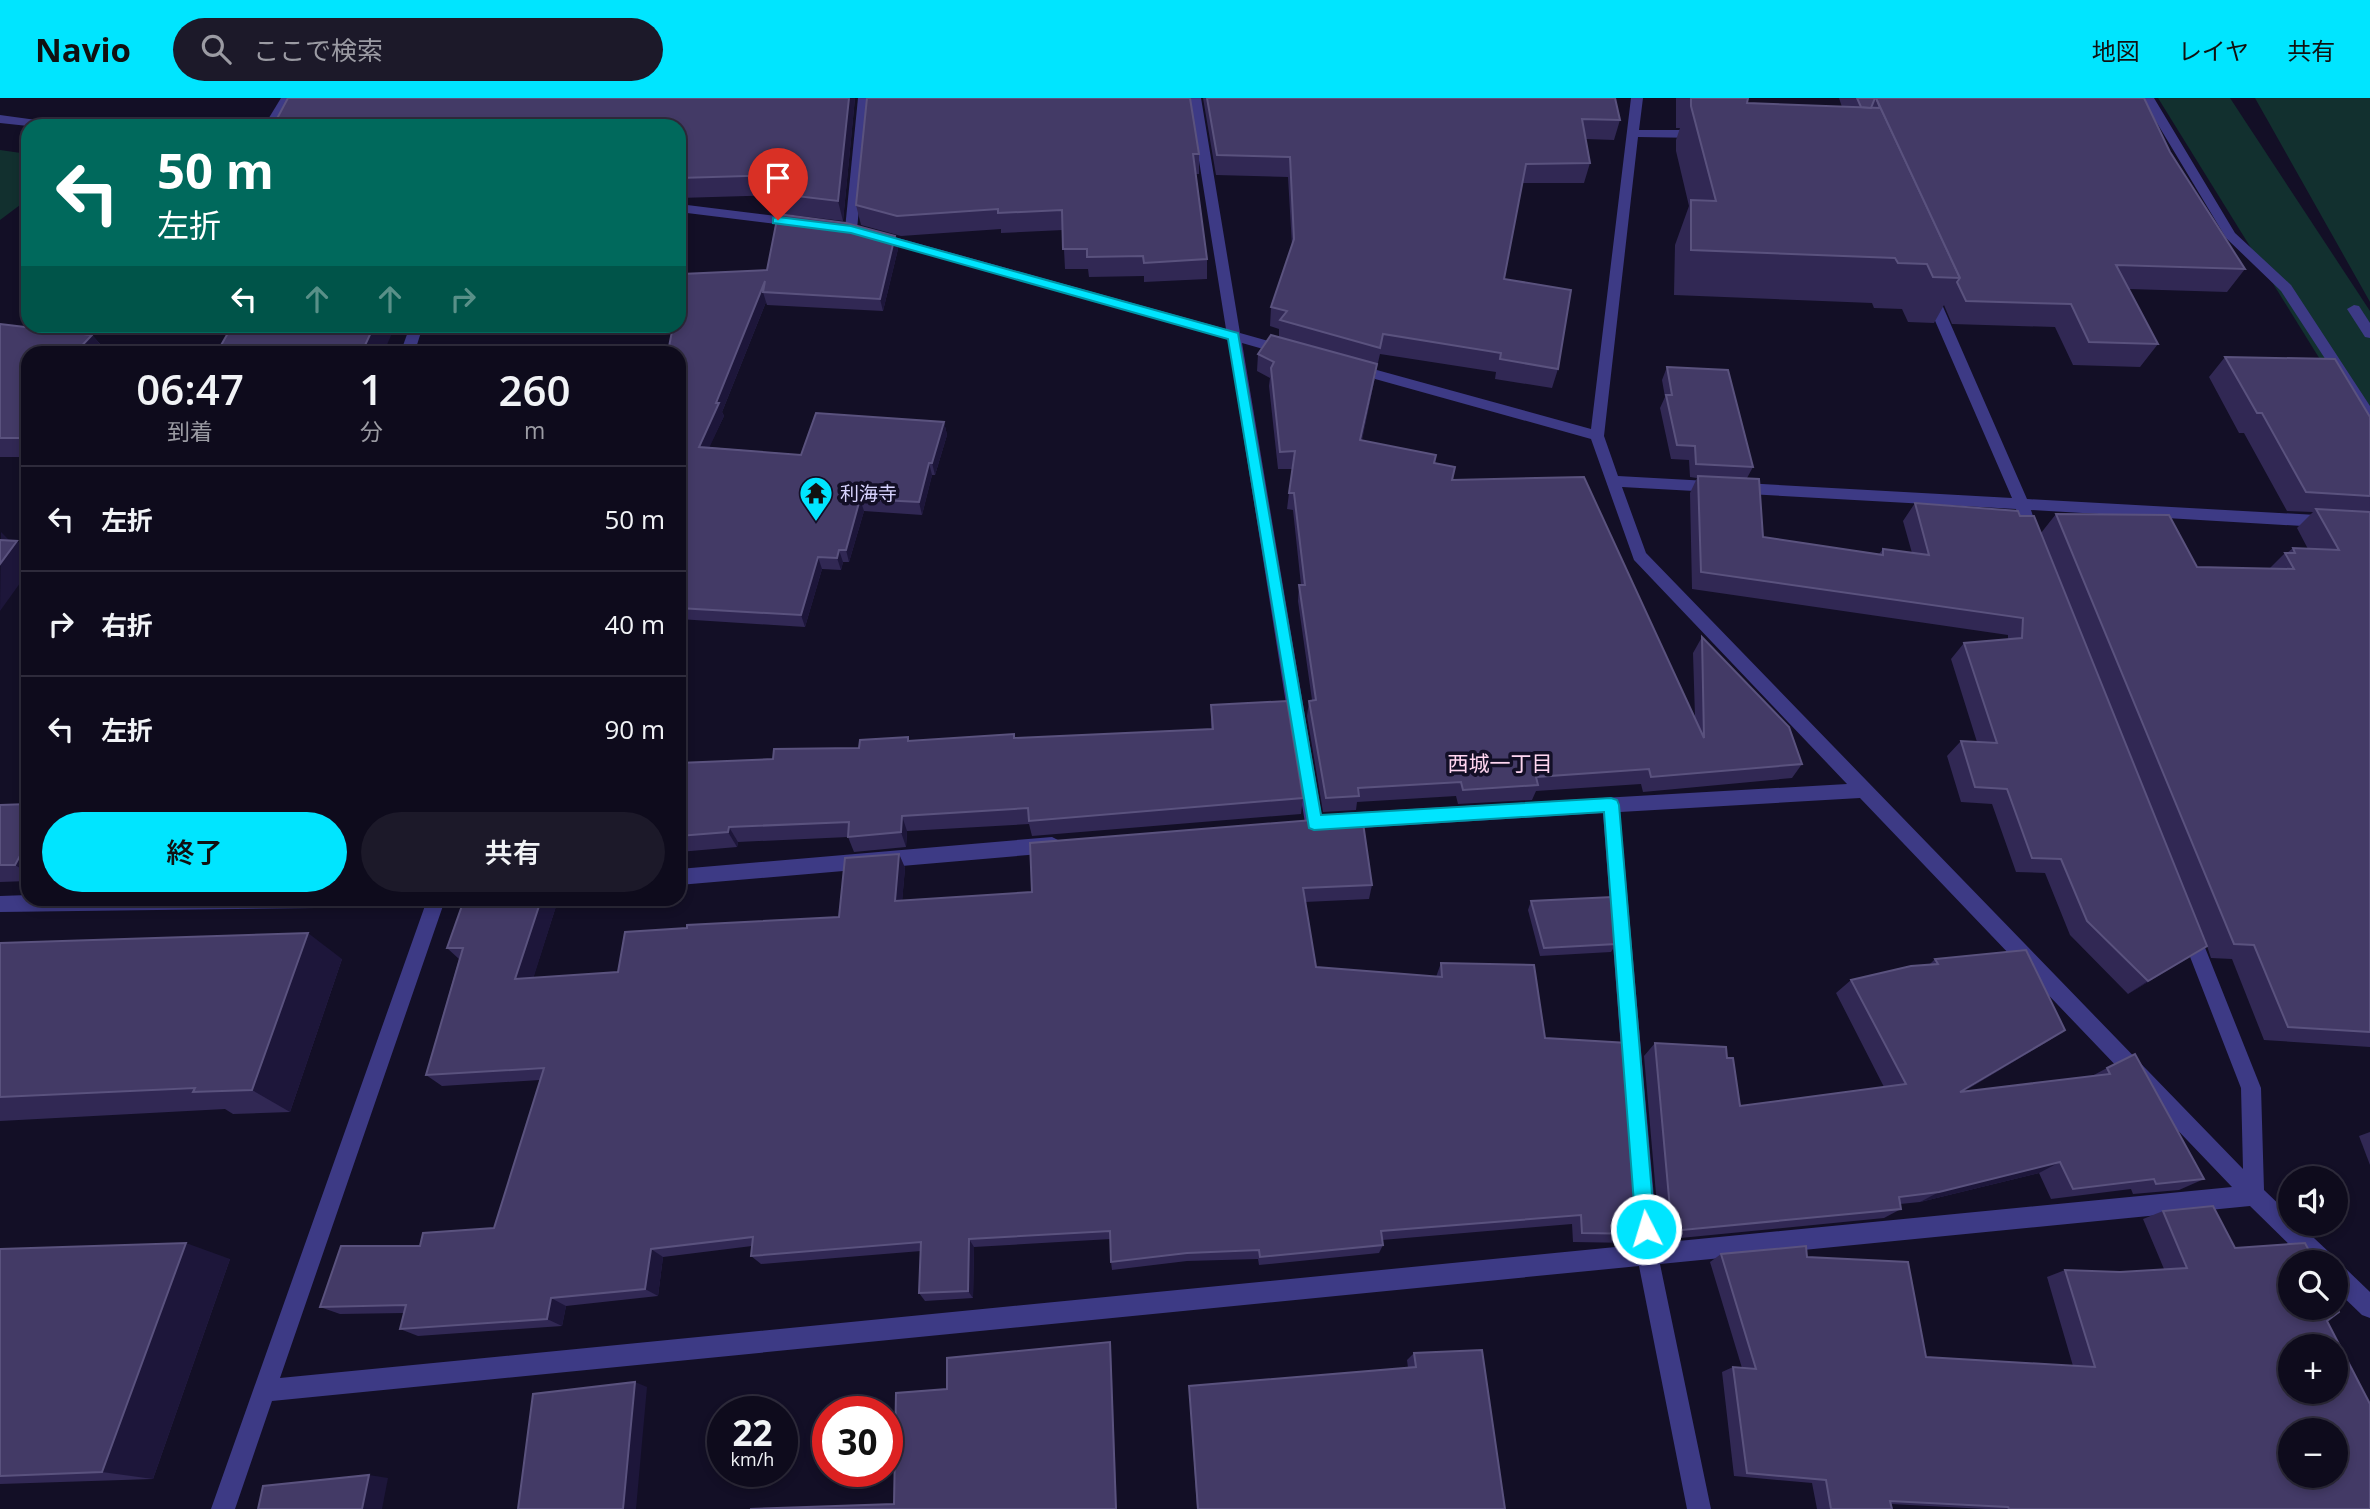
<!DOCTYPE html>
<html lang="ja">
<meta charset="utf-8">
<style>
body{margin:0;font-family:"Open Sans","Noto Sans JP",sans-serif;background:#1c1929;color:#f1f3f6;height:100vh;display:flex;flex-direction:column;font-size:26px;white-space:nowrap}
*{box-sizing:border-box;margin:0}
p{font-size:23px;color:#9b9ba3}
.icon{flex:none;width:38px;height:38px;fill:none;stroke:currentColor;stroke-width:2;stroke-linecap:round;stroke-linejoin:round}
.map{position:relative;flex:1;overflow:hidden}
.panel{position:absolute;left:21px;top:248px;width:665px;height:560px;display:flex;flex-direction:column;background:#0e0b1c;border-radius:21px;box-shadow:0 4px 10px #0003,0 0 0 2px #2e2b3b}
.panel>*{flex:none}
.guide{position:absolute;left:21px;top:21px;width:665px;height:214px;border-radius:21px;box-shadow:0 4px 10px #0003,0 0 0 2px #2e2b3b;background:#00695c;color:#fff;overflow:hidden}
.fabs{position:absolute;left:2278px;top:1068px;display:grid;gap:14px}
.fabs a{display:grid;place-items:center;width:70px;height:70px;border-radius:50%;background:#0e0b1c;box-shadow:0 4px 10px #0003,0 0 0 2px #2e2b3b;font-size:35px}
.speed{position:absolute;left:707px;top:1298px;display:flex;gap:14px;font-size:35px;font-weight:700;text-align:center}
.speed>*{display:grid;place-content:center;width:91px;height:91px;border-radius:50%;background:#0e0b1c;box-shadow:0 4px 10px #0003,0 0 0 2px #2e2b3b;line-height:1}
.speed small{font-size:18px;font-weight:400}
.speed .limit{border:10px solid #d22;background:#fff;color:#111}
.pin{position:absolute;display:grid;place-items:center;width:60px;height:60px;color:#fff;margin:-72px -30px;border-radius:50% 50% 50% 0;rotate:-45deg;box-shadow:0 0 7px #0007}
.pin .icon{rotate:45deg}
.me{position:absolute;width:77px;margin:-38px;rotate:355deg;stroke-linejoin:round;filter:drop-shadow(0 0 5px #0008)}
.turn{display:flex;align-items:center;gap:24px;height:147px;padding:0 21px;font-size:32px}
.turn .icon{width:91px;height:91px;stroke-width:2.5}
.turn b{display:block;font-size:49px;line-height:60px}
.lanes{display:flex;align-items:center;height:66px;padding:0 21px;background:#0003;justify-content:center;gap:35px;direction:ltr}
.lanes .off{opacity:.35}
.eta{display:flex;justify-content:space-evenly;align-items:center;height:119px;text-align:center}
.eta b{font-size:42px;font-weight:600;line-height:49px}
.button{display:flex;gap:14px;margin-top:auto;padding:14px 21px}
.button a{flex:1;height:80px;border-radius:42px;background:#00e5ff;color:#111;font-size:28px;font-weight:600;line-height:80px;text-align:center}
.button a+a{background:#1c1929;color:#f1f3f6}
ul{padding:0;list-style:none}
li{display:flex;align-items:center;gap:21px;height:105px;padding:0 21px;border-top:2px solid #2e2b3b}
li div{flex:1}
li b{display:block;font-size:26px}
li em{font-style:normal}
header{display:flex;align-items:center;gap:42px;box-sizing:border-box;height:98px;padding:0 35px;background:#00e5ff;color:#111}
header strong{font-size:33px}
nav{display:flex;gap:38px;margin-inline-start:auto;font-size:24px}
.search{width:490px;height:63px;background:#1c1929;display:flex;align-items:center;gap:18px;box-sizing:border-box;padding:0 24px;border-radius:38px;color:#9b9ba3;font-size:26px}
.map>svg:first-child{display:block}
.green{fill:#12302f}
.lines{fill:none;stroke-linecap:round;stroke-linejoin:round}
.street{fill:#3d3a85;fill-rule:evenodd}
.wall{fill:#312854}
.shaded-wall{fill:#1d163a}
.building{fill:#433a66;stroke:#5a527e;stroke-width:2;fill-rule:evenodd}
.route{fill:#00e5ff;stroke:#0095a6;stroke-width:2}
.labels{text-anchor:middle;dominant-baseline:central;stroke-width:7;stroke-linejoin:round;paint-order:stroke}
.poi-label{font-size:19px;fill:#d9d4ff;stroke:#130f26;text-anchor:start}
.neighbourhood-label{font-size:21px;fill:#ffd6f0;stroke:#130f26}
</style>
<header>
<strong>Navio</strong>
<div class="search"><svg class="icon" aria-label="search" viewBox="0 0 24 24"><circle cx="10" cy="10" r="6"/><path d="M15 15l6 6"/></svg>ここで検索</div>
<nav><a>地図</a><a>レイヤ</a><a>共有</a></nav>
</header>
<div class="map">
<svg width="2370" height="1411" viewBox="0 0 2370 1411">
<rect width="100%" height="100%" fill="#130f26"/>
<g class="green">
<polygon points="2158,0 2230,0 2370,213 2370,342"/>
<polygon points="2255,0 2370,0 2370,204"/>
<polygon points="0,52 28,56 28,101 0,122"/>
</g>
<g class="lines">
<g class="street">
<polygon points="281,0 293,0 276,28 264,28"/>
<polygon points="858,0 870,0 857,131 851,135 845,131"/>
<polygon points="1189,0 1201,0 1240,235 1293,250 1295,253 1288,258 1242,245 1323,725 1320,730 1314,733 1308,730 1305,725 1228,241 872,141 870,138 872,135 880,135 1226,231"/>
<path d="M 1631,0 L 1643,0 L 1639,32 L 1700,32 L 1706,36 L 1700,40 L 1638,39 L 1604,338 L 1618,378 L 2012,400 L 1923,195 L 1930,191 L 1937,195 L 2027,401 L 2370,420 L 2370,432 L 2031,412 L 2040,440 L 2032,446 L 2024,440 L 2016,411 L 1622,389 L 1646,455 L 2243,1071 L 2241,990 L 2180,833 L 2182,827 L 2189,825 L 2196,827 L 2261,990 L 2264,1092 L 2291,1118 L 2291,1125 L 2298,1125 L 2331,1156 L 2334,1164 L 2307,1164 L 2250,1108 L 1660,1166 L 1711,1411 L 1687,1411 L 1639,1168 L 272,1303 L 235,1411 L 211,1411 L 427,802 L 445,802 L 280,1280 L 1636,1147 L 1603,715 L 1342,731 L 1336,728 L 1333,723 L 1336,718 L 1342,715 L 1847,686 L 1634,462 L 1591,341 L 1350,274 L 1348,271 L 1355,266 L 1591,331 ZM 1860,700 L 2232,1089 L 1658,1145 L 1620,714 Z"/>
<polygon points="2142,0 2154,0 2235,135 2291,187 2370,308 2370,324 2365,322 2281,193 2226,140"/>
<polygon points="0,17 51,24 57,28 28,28 0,25"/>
<polygon points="679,106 801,121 807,125 801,129 679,114"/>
<polygon points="2354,207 2359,208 2370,225 2370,240 2365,239 2347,211"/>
<polygon points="410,228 423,228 414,256 400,256"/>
<polygon points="1052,739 1058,742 1061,747 1058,752 1052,755 679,787 679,771"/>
<polygon points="28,797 28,802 324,802 321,808 315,810 0,814 0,798"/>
<polygon points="2336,1166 2344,1169 2370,1194 2370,1220 2362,1217 2336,1192"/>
</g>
</g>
<g class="wall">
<polygon points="855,0 843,123 784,116 779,97 679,100 679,28"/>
<polygon points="867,0 1199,56 1199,76 1196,76 1207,161 1207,181 1144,184 1144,178 1089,179 1088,171 1065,171 1063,132 1001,135 1001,131 901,138 861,127 856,107"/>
<polygon points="1203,0 1615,0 1620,22 1614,42 1586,41 1590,65 1584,85 1522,85 1504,181 1558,271 1552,290 1495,281 1496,274 1380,256 1377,269 1362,342 1436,357 1435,365 1695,619 1693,555 1702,539 1802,666 1792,680 1643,694 1641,686 1536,693 1532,702 1458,706 1456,698 1357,704 1356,712 1323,714 1307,618 1309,603 1312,602 1298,503 1299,487 1301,487 1293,412 1287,411 1292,371 1278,371 1269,288 1270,280 1257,273 1258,256 1279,239 1279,231 1270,228 1271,209 1292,148 1288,79 1216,77"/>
<polygon points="1676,0 1748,0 1747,5 1842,9 1839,0 2144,0 2170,54 2245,171 2227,194 2129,191 2158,246 2140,269 2073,267 2055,229 1952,226 1944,207 1934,225 1908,224 1902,211 1874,210 1872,205 1674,197 1675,147 1689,108 1676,53 1676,42 1680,30 1676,30"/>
<polygon points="895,138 898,151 883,213 767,207 766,204 722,314 724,318 709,349 801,357 944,324 947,337 935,377 932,377 922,417 864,413 849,464 843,464 841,472 822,471 805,529 679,521 679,256 668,254 767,172"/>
<polygon points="0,226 92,237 109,256 28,256 28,359 0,359"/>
<polygon points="2225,259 2370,319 2370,949 2264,942 2232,861 2211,860 2207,848 2128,896 2070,837 2045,775 2016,774 1992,706 1961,704 1947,658 1961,643 1977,644 1951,561 1964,545 2008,541 2008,537 1692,491 1690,395 1697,380 1690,379 1689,362 1671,361 1660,310 1665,299 1662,282 1667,269 1753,369 1747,380 1763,439 1879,456 1883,451 1912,455 1903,423 1915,405 2020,418 2041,435 2056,416 2197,469 2269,471 2285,455 2287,455 2293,450 2308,451 2297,430 2313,414 2287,413 2244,335 2239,335 2209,279"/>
<polygon points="1211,607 1303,700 1301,716 1032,738 1029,726 907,733 906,749 854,754 848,739 738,744 737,749 679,754 679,665 773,661 859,650 908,639 909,643 1015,640 1211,631"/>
<polygon points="28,706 28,783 0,784 0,707"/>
<polygon points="899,756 905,770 902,803 1372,787 1369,801 1305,804 1316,869 1436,879 1441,865 1545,940 1644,1136 1633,1145 1573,1144 1572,1126 1382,1142 1383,1147 1379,1155 1259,1167 1258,1161 1187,1163 1112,1172 1111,1164 1111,1141 974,1149 973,1200 925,1203 919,1195 921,1153 761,1166 751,1158 752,1148 663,1159 658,1198 566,1208 562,1228 418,1238 400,1231 404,1215 340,1216 320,1209 420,1148 494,1130 540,982 442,988 426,977 459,861 447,850 464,802 558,802 533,880 618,874 839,819"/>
<polygon points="1531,803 1616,846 1611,854 1540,858 1528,812"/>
<polygon points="0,845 342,861 290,1014 233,1016 225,1011 0,1023"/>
<polygon points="1935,861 2065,932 2045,945 1963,994 2092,978 2107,970 2204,1081 2179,1092 2133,1096 2131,1091 2051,1101 2039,1075 1920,1104 1900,1106 1901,1111 1884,1120 1660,1142 1644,958 1655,945 1727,960 1740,1008 1884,989 1836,895 1851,882 1929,867"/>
<polygon points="2370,1034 2370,1067 2359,1038"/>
<polygon points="2163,1113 2235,1150 2327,1223 2370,1411 1985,1411 1891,1406 1892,1411 1817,1411 1812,1385 1734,1378 1722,1274 1733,1269 1742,1270 1710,1164 1721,1156 1807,1159 1926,1259 2073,1268 2047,1179 2065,1172 2120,1174 2164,1171 2143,1121"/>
<polygon points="0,1151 230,1161 153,1381 0,1386"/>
<polygon points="1414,1255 1505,1411 1197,1411 1189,1288 1408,1270 1407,1262"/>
</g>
<g class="shaded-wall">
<polygon points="849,0 855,0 843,123 838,103"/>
<polygon points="895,138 898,151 883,213 880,201"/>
<polygon points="765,183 763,194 766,204 722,314 724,318 704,361 699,349"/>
<polygon points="374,228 395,228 383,256 361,256"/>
<polygon points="92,237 109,256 74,256"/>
<polygon points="1377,266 1374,284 1358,359 1360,342"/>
<polygon points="944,324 947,337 935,377 932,365"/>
<polygon points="929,365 932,377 922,417 919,404"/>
<polygon points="860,401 864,413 849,464 846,452"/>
<polygon points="1,434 14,447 17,443 28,453 28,474 0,513"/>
<polygon points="839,452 843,464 841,472 837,460"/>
<polygon points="818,459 822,471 805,529 801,517"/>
<polygon points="902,718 907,733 906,749 901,734"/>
<polygon points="729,729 738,744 737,749 728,734"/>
<polygon points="28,743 28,775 15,767"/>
<polygon points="899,756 905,770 901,817 895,803"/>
<polygon points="541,802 558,802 529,894 515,881"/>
<polygon points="308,835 342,861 290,1014 252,992"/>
<polygon points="2207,848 2187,861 2128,896 2148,883"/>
<polygon points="2065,932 2045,945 1942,1006 1960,994"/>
<polygon points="2060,1064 2039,1075 1920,1104 1939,1094"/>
<polygon points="969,1141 974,1149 973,1200 968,1193"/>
<polygon points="186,1145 230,1161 153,1381 102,1374"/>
<polygon points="651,1151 663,1159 658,1198 645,1191"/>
<polygon points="551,1200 566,1208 562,1228 547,1221"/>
<polygon points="1110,1244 1111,1250 1117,1411 1116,1411"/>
<polygon points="635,1284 647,1289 636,1411 623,1411"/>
<polygon points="369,1377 388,1380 382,1411 362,1411"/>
</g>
<g class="building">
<polygon points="288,0 849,0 838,103 779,96 782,77 679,80 679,28 273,28"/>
<polygon points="867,0 1190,0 1199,56 1193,56 1207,161 1144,165 1143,158 1087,159 1087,151 1063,151 1062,112 998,115 998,111 897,118 856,107"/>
<polygon points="1207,0 1615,0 1620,22 1582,21 1590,65 1526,66 1504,181 1571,192 1558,271 1500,261 1501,255 1383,236 1380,250 1280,222 1287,213 1271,209 1294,141 1290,59 1217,57"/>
<polygon points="1691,0 1748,0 1747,5 1880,10 1876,0 1960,180 1933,179 1927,166 1898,165 1895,160 1691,152 1691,102 1716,103 1691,8"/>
<polygon points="1857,0 1875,0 1871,10 1861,9"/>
<polygon points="1876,0 2144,0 2170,54 2245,171 2116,167 2158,246 2089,244 2071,206 1966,203 1957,184 1960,180"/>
<polygon points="778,116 846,125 895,138 880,201 763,194 765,183 716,305 719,305 699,349 801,357 816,315 944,324 932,365 929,365 919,404 860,401 846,452 839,452 837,460 818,459 801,517 679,510 679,256 611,256 613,251 668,254 673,228 679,228 679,195 682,176 767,172"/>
<polygon points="0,226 92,237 74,256 28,256 28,340 0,340"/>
<polygon points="232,228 374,228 361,256 216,256"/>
<polygon points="1271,237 1377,266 1360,342 1436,357 1434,365 1455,369 1452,382 1584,379 1704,640 1702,539 1789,629 1802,666 1651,679 1649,671 1536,679 1538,687 1463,692 1461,684 1358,690 1359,698 1326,700 1309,603 1316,602 1299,487 1305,487 1294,395 1289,395 1295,353 1280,354 1271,270 1274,264 1258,256"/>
<polygon points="2225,259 2335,261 2370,319 2370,398 2306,394 2262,315 2257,315"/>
<polygon points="1667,269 1728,272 1753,369 1696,366 1695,348 1677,347 1666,297 1672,297"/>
<polygon points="1698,378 1759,381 1763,439 1883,457 1883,451 1929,457 1915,405 2018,413 2020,418 2034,418 2207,848 2148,883 2087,823 2061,761 2032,760 2007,691 1975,689 1961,643 1997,645 1964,545 2022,540 2023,520 1701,474"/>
<polygon points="2316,411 2370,414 2370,934 2288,929 2254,847 2234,846 2056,416 2169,417 2197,469 2294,471 2285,455 2295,455 2293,450 2339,452"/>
<polygon points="0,442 17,443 0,466"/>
<polygon points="1287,603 1303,700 1029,723 1028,710 902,718 901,734 848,739 849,724 729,729 728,734 679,738 679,665 773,661 774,651 859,650 860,642 908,639 908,643 1014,636 1014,640 1213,631 1211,607"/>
<polygon points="28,706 28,743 15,767 0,767 0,707"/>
<polygon points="1362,718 1372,787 1303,790 1316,869 1442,879 1441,865 1534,867 1545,940 1628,945 1644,1136 1582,1135 1581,1117 1381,1133 1383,1147 1260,1159 1259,1152 1187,1155 1111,1164 1110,1133 969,1141 968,1193 919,1195 921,1144 751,1158 753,1139 651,1151 645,1191 551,1200 547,1221 400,1231 406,1207 320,1209 341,1148 420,1148 423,1135 494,1130 544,970 426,977 463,850 447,850 464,802 541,802 515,881 618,874 625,834 687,830 687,827 839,819 845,760 899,756 895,803 1032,794 1030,745"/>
<polygon points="1612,799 1616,846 1544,850 1531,803"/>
<polygon points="308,835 252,992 193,994 195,990 0,999 0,845"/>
<polygon points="2026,852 2065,932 1960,994 2110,976 2107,970 2135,956 2204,1081 2156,1086 2154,1081 2073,1091 2060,1064 1939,1094 1899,1099 1901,1111 1672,1133 1655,945 1726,949 1727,960 1733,960 1740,1008 1906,986 1851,882 1911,868 1938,866 1935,861"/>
<path d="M 2213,1108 L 2235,1150 L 2305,1145 L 2315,1164 L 2291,1164 L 2291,1209 L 2336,1208 L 2339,1214 L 2327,1223 L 2370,1306 L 2370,1411 L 2009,1411 L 2008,1409 L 1890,1403 L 1892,1411 L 1831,1411 L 1826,1382 L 1747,1375 L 1733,1269 L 1756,1271 L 1721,1156 L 1806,1148 L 1807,1159 L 1908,1164 L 1926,1259 L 2095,1269 L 2065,1172 L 2120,1174 L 2187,1170 L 2163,1113 ZM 2291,1248 L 2336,1248 L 2336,1293 L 2291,1293 ZM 2291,1332 L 2336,1332 L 2336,1377 L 2291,1377 Z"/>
<polygon points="186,1145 102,1374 0,1378 0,1151"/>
<polygon points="1110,1244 1116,1411 750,1411 894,1406 896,1295 947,1291 947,1260"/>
<polygon points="1482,1252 1505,1411 1198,1411 1189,1288 1416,1269 1414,1255"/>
<polygon points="635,1284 623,1411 518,1411 533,1296"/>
<polygon points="369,1377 362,1411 258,1411 263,1388"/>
</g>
<polygon class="route" points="778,119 851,128 1238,235 1321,717 1611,700 1617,702 1619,707 1655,1131 1653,1138 1646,1141 1639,1138 1636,1131 1604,714 1314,732 1309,730 1228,241 851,135 773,125 773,120"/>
<defs>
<symbol id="temple-pin" viewBox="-11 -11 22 30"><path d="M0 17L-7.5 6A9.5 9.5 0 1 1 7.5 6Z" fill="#00e5ff" stroke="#130f26"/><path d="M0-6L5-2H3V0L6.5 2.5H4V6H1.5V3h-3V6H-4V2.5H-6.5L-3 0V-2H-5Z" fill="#111"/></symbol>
</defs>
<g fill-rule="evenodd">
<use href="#temple-pin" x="797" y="376" width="38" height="52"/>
</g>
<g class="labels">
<g class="poi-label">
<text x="840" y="395">利海寺</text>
</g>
<g class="neighbourhood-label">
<text x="1500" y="665">西城一丁目</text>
</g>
</g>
</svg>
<div class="fabs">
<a><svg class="icon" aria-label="sound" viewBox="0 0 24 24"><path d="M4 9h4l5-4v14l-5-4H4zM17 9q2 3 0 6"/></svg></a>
<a><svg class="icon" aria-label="search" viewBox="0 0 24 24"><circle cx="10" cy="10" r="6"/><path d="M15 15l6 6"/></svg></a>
<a>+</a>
<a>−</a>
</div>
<div class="speed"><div>22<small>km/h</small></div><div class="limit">30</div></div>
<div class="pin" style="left:778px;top:122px;background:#d93025"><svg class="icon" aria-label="arrive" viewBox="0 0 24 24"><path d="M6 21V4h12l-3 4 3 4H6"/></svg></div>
<svg class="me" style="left:1646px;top:1131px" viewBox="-20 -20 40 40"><circle r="17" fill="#00e5ff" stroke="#fff" stroke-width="3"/><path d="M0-11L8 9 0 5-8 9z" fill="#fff"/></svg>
<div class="guide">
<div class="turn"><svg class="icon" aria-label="left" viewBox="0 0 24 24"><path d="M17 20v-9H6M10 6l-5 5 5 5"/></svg><div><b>50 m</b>左折</div></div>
<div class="lanes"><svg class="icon" aria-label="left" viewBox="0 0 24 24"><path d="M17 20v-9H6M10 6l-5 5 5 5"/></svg><svg class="icon off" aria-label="ahead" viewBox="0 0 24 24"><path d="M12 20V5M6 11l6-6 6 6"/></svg><svg class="icon off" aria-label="ahead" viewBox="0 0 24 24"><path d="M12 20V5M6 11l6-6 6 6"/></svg><svg class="icon off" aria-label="right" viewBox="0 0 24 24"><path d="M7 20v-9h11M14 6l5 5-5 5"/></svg></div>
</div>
<section class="panel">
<div class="eta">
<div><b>06:47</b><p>到着</p></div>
<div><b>1</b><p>分</p></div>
<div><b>260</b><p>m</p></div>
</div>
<ul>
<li><svg class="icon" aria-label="left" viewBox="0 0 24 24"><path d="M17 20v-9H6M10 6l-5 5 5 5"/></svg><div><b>左折</b></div><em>50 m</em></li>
<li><svg class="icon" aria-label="right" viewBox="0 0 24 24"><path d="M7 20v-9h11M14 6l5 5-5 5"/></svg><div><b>右折</b></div><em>40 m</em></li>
<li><svg class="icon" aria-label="left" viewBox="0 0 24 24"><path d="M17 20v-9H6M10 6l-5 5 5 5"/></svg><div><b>左折</b></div><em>90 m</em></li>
</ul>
<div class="button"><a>終了</a><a>共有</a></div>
</section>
</div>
